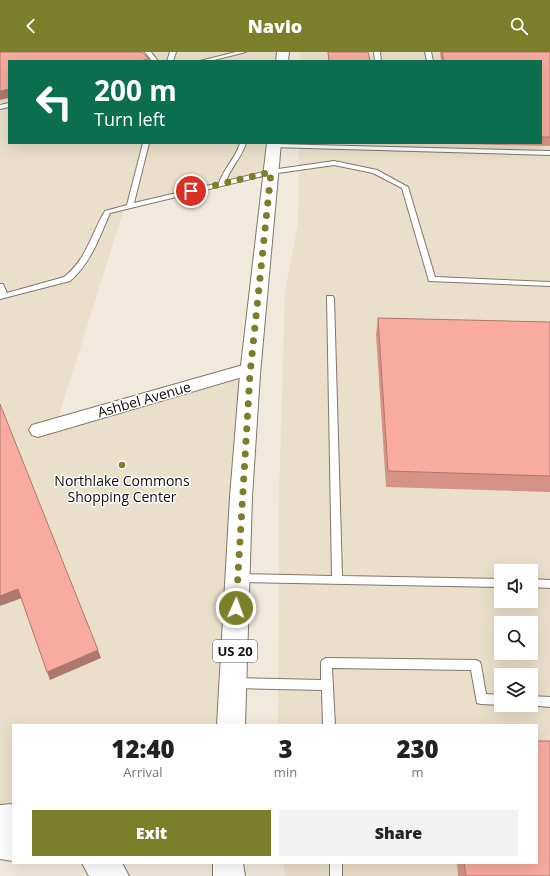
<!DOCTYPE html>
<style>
body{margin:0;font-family:"Open Sans",sans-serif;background:#f2f2f2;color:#222;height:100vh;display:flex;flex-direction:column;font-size:15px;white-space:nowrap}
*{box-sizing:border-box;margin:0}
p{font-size:13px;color:#767676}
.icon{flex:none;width:22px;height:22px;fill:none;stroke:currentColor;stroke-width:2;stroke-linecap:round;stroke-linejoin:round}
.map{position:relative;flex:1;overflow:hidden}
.panel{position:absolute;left:12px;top:672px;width:526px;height:140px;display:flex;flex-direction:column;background:#fff;border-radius:0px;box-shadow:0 4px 16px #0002}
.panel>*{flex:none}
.hud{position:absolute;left:8px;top:8px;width:534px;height:84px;border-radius:0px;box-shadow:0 4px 16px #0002;background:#0b6e4f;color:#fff;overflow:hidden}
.controls{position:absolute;left:494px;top:512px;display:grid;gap:8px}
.controls a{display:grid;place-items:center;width:44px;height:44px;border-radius:0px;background:#fff;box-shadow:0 4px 16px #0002;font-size:20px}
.pin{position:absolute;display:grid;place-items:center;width:34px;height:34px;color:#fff;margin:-17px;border:2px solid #fff;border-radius:50%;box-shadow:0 1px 4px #0007}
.me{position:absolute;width:44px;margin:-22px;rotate:2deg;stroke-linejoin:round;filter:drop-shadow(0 0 3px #0008)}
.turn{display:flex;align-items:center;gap:14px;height:84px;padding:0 20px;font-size:18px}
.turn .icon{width:52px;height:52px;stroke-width:2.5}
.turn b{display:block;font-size:28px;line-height:34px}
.eta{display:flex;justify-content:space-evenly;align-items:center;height:68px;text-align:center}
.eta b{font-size:24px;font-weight:800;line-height:28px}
.primary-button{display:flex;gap:8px;margin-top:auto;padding:8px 20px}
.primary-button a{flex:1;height:46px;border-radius:0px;background:#7b7f29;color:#fff;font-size:16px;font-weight:800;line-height:46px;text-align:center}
.primary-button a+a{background:#f2f2f2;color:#222}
header{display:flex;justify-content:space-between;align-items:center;height:52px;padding:0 20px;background:#7b7f29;color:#fff;font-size:18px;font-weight:800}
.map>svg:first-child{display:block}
.built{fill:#eadfca;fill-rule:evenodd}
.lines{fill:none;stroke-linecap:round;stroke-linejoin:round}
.lane-casing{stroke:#7f786b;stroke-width:2}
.street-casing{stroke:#7f786b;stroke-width:2}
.primary-casing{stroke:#7f786b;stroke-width:2}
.lane{fill:#fff;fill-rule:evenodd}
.street{fill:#fff;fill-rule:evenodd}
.primary{fill:#fff;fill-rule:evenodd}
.wall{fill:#d59388}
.shaded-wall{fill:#ae786f}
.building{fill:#f8ab9e;stroke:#ae786f}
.route{stroke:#7b7f29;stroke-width:7;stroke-dasharray:0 12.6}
.poi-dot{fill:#7b7f29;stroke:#fff;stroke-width:1.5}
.labels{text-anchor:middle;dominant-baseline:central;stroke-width:3;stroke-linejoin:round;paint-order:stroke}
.shield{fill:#fff;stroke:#575652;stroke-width:1}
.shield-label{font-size:13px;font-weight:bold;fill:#0f0d08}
.street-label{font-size:14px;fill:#0f0d08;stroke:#fff}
.poi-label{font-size:14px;fill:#0f0d08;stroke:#fff}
</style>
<header><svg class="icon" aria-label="back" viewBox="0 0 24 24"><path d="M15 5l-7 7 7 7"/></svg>Navio<svg class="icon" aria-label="search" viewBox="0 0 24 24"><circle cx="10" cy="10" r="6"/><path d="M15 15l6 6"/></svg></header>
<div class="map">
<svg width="550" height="824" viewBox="0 0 550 824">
<rect width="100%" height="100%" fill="#f1e9db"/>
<g class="built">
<polygon points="0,0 283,0 282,9 9,9 9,91 274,91 271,120 125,154 54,379 250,322 231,673 13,673 13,767 0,768"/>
<path d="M 300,0 L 550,0 L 550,824 L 285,824 L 284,811 L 537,811 L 537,673 L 278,673 L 279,446 L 285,239 L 298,172 L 299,91 L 541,91 L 541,9 L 300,9 ZM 501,519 L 531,519 L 531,549 L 501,549 ZM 501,571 L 531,571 L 531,601 L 501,601 ZM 501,623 L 531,623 L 531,653 L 501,653 Z"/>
</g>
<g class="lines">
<defs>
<g id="lane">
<polygon points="145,0 151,0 158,9 152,9"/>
<polygon points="170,0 176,0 173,9 167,9"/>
<polygon points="236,0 246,0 210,9 200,9"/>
<polygon points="374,0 380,0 381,9 375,9"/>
<polygon points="425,0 431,0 433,9 427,9"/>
<polygon points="9,51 9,55 0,57 0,53"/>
<path d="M 143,91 L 149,91 L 134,151 L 219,131 C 224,116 236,106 240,91 L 246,91 C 242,105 231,115 226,129 L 271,118 L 334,109 L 377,118 L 408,135 L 435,225 L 550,230 L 550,234 L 429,229 L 402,136 L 373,121 L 334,113 L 271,122 L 110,161 C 99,186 91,211 70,229 L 0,247 L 0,232 L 3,232 L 7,241 L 64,225 C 87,207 91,182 105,159 L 127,153 Z"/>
<polygon points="274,92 550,99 550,103 272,95 272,93"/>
<polygon points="327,244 333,244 334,246 342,524 501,527 501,535 238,530 234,529 233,526 234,523 238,522 332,524"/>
<polygon points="531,527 550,528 550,536 531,535"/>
<polygon points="326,606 476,608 480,610 481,613 486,642 501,643 502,653 481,652 477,651 471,618 332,616 335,673 323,673 322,638 235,636 231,635 229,631 231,627 235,626 321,628 321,611 322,608"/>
<polygon points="531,644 550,645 550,655 528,653 531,653"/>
<rect x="330" y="811" width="12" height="13"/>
</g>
<polygon id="street" points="250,311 256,313 259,317 256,321 38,385 32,383 29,378 32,373"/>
<g id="primary">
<polygon points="277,0 289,0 288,9 276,9"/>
<polygon points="267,91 281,91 260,322 252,445 245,673 217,673 230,445 240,322"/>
<polygon points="13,752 13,809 0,807 0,753"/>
<polygon points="82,811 122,811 129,824 89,824"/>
<polygon points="213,811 243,811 245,824 213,824"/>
</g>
</defs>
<use href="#lane" class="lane-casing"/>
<use href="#street" class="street-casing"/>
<use href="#primary" class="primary-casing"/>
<use href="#lane" class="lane"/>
<use href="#street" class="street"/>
<use href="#primary" class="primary"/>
</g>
<g class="wall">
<polygon points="440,0 550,0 550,94 457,92 457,91 541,91 541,9 441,9"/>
<polygon points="378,266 550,270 550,440 386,435 376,282"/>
<polygon points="457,811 537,811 550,824 458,824"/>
</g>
<g class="shaded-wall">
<polygon points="9,37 9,46 0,48 0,39"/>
<polygon points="18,537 22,546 0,554 0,544"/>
<polygon points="98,598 101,606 50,628 47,620"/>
</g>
<g class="building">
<polygon points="0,0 142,0 149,7 141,9 9,9 9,37 0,39"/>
<polygon points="328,0 368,0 370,9 329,9"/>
<polygon points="442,0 550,0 550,85 541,85 541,9 444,9"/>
<polygon points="378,266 550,270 550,424 388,419"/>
<polygon points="0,352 98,598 47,620 18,537 0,544"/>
<polygon points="537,689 550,689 550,824 466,824 464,811 537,811"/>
</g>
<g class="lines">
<polyline class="route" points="191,139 271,120 250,322 236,556"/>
</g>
<circle class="poi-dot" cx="122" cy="413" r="4"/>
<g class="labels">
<rect class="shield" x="213" y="588" width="44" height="22" rx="3"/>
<g class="shield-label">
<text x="235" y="599">US 20</text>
</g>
<g class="street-label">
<text transform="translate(144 347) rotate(-16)">Ashbel Avenue</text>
</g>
<g class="poi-label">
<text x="122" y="428">Northlake Commons<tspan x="122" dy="16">Shopping Center</tspan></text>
</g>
</g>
</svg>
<div class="controls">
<a><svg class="icon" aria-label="sound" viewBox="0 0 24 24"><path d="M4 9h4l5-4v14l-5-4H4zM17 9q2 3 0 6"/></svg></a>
<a><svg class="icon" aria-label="search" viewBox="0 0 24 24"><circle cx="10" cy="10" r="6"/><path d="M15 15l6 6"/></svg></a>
<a><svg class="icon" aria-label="layers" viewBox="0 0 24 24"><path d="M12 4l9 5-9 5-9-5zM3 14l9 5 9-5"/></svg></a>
</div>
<div class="pin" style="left:191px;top:139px;background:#d93025"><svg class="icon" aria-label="arrive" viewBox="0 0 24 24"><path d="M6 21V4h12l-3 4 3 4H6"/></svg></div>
<svg class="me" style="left:236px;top:556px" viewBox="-20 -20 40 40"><circle r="17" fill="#7b7f29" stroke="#fff" stroke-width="3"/><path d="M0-11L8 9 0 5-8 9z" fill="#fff"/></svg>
<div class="hud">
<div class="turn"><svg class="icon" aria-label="left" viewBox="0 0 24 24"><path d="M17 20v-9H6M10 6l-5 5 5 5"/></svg><div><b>200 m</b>Turn left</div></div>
</div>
<section class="panel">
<div class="eta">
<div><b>12:40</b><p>Arrival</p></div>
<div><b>3</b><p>min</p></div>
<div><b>230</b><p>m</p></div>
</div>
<div class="primary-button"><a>Exit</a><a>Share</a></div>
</section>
</div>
